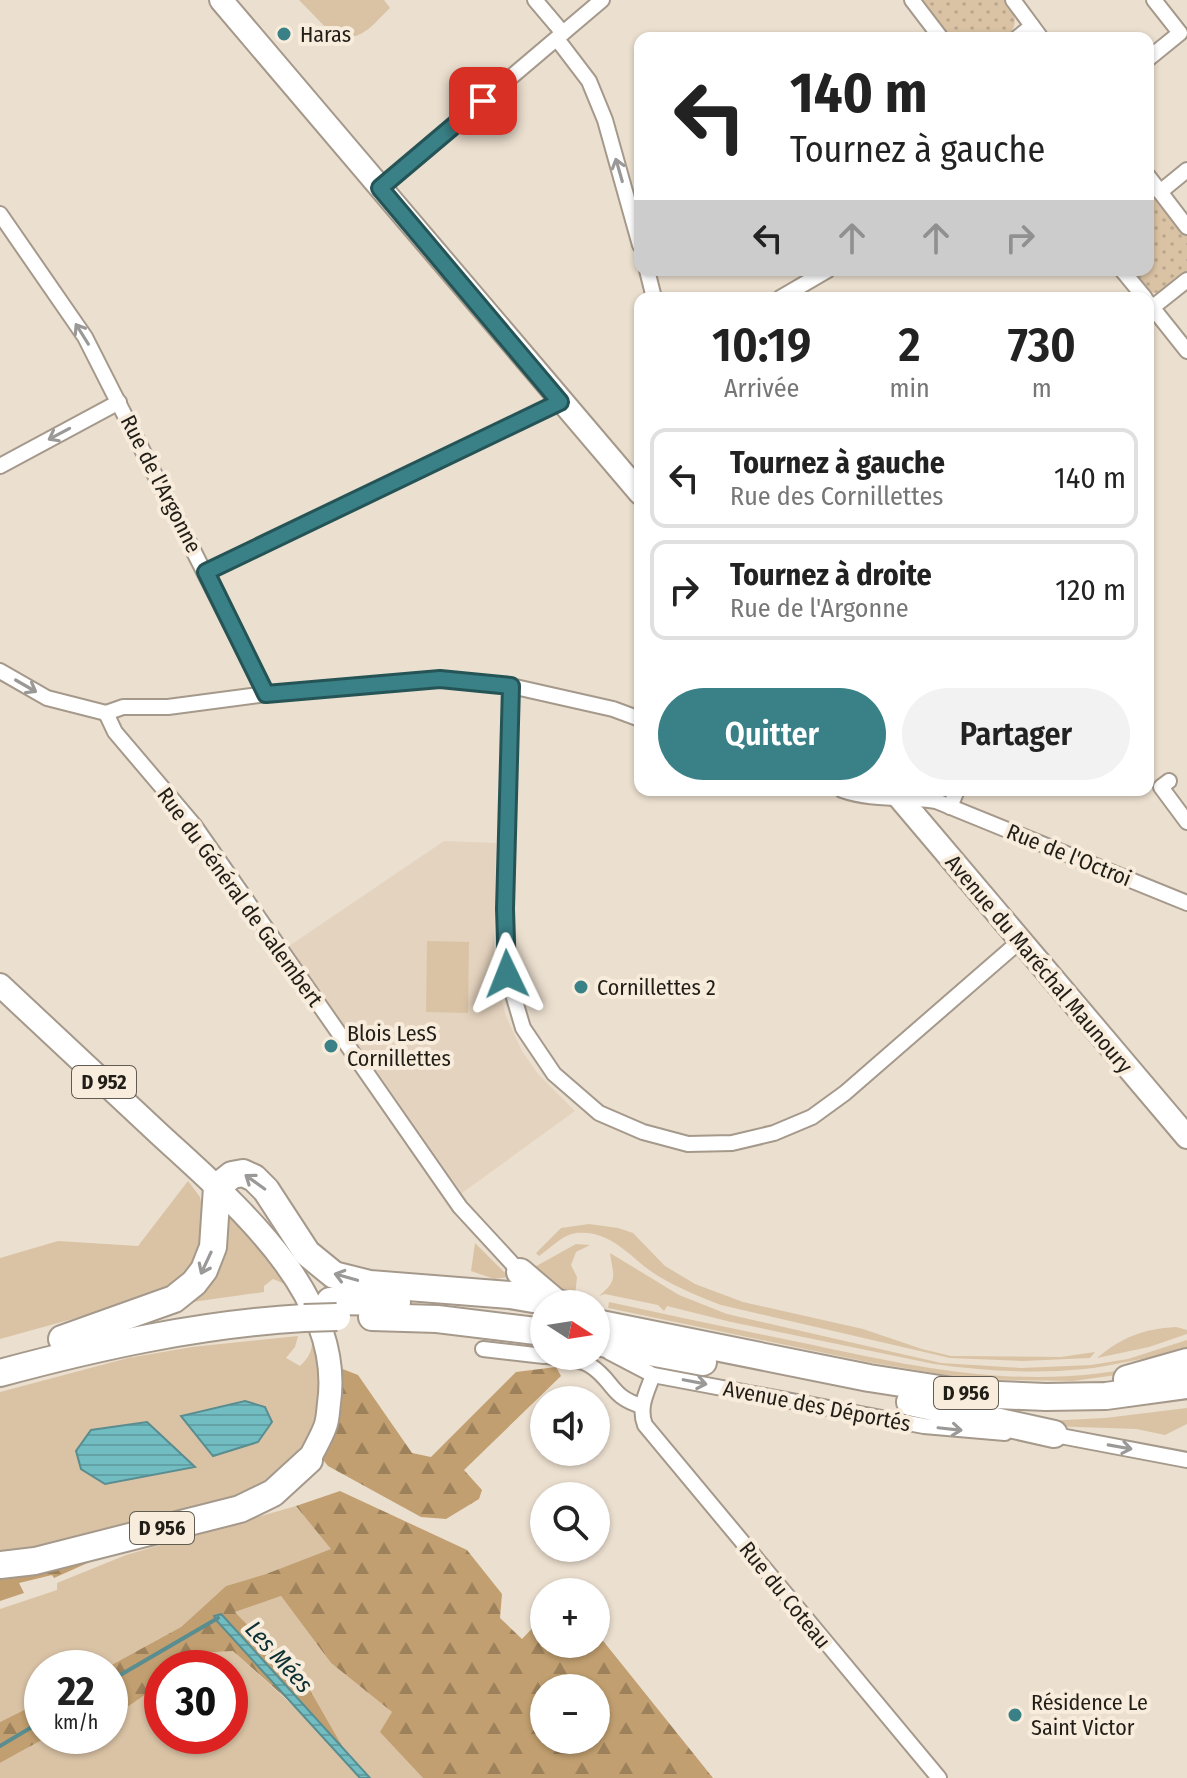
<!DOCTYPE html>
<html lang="fr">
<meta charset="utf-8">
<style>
body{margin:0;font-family:"Fira Sans Condensed",sans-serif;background:#f2f2f2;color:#222;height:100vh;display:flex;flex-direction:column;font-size:30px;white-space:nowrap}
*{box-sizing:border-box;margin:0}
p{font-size:26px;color:#767676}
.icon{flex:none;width:44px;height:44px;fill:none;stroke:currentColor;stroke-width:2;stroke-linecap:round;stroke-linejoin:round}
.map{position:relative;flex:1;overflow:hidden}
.side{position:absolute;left:634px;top:292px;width:520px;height:504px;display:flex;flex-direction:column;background:#fff;border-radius:16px;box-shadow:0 2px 6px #0004}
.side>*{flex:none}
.top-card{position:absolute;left:634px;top:32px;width:520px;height:244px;border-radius:16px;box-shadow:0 2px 6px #0004;background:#fff;color:#222;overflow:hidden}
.needle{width:52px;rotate:102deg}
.controls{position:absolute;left:530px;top:1290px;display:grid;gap:16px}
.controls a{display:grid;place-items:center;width:80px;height:80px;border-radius:50%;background:#fff;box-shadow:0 2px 6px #0004;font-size:40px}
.speed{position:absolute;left:24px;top:1650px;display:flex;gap:16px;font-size:40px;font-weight:700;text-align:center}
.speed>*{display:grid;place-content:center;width:104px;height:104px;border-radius:50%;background:#fff;box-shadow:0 2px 6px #0004;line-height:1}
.speed small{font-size:20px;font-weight:400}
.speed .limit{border:12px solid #d22;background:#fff;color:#111}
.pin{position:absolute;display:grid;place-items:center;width:68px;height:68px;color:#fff;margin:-34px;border-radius:16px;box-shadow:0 4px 12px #0006}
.me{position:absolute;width:88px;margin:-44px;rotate:358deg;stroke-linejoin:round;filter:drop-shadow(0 0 6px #0008)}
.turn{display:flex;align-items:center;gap:28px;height:168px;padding:0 24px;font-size:36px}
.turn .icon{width:104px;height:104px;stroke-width:2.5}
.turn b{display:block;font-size:56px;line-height:68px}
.lanes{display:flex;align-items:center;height:76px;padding:0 24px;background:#0003;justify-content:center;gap:40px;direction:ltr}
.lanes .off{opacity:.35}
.eta{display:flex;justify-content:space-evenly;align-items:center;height:136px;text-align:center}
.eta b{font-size:48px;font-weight:600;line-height:56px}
.cta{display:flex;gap:16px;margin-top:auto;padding:16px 24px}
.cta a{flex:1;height:92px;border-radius:48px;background:#398186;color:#fff;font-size:32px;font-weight:600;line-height:92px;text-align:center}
.cta a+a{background:#f2f2f2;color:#222}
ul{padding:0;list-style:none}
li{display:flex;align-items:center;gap:24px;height:100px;margin:0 16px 12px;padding:0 8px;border:4px solid #e0e0e0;border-radius:16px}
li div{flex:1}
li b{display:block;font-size:30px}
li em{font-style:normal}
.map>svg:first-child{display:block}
.built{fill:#e4d3be}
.grass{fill:#dac3a5}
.forest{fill:url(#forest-firs);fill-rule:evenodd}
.park{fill:url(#park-dots)}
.water{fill:url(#water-rules);stroke:#5a8d8f;stroke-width:2}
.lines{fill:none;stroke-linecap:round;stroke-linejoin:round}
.stream{stroke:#5a8d8f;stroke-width:4}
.street-casing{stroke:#a5998b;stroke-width:18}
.primary-casing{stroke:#a5998b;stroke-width:26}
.highway-casing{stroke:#a5998b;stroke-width:30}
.street{stroke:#fff;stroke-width:14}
.primary{stroke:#fff;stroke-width:22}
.highway{stroke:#fff;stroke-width:26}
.highway-bridge-casing{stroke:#a5998b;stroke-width:30;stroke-linecap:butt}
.highway-bridge{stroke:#fff;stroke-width:26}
.oneway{stroke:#9b9997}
.route-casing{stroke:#255457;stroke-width:20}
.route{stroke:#398186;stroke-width:14}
.poi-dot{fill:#398186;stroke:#f8ecdc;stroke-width:3}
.labels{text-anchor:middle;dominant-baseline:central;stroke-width:8;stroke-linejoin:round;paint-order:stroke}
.shield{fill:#f8ecdc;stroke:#625b52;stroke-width:2}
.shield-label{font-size:20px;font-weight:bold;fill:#211d17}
.poi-label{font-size:22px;fill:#211d17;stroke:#f8ecdc;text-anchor:start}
.street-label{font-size:22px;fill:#211d17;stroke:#f8ecdc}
.water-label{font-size:24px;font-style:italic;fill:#0b3134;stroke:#f8ecdc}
</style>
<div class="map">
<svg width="1187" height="1778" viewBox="0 0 1187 1778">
<defs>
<pattern id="forest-firs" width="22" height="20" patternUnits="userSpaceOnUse" patternTransform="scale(2)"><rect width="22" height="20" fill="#c19f70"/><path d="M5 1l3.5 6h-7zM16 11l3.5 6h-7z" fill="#9c815b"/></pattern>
<pattern id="park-dots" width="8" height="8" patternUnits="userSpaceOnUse" patternTransform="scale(2)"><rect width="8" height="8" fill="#dac3a5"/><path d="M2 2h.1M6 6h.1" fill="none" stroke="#bba78d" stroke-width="1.8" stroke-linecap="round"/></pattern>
<pattern id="water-rules" width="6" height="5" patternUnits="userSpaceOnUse" patternTransform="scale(2)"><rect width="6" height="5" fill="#72bdc2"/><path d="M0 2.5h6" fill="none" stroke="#62a2a6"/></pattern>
</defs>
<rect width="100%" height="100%" fill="#ebdfcf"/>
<polygon class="built" points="444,841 496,843 494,950 496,978 506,1016 522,1051 538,1074 575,1111 462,1193 289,946"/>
<g class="grass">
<path d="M 299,0 L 384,0 L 390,8 C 371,26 364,40 336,38 Z"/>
<polygon points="427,941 469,942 468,1013 426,1012"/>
<polygon points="188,1181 200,1197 205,1223 198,1258 172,1286 141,1300 0,1339 0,1258 58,1241 138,1246"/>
<polygon points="221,1210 240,1226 285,1284 273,1279 264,1286 264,1292 178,1304"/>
<path d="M 589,1224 L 618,1228 L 633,1233 L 665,1266 L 695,1284 L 743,1302 L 863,1329 L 922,1349 L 951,1356 L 1061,1357 L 1095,1352 L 1090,1358 L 1023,1361 L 950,1358 L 721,1305 C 700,1297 678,1288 658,1276 C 632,1260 612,1229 576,1233 C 562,1235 551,1248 539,1256 L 536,1253 L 561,1228 Z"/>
<polygon points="475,1243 509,1277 494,1279 471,1271"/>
<polygon points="576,1244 590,1245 576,1252 571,1265 577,1277 575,1296 566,1293 563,1298 531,1269"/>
<path d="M 610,1253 L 679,1295 L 727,1314 L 941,1363 L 1021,1368 L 1091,1365 L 1128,1359 L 1187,1340 L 1187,1356 L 1131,1373 L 1073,1381 L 970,1379 L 868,1362 L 608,1308 L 609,1302 C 677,1317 745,1331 813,1345 C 933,1371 1035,1392 1157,1363 L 1157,1357 C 1133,1359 1109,1367 1084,1369 C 1035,1374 983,1371 934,1364 L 731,1322 L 667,1306 L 664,1311 L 658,1305 L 605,1294 L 599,1296 C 619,1279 613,1276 610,1253 Z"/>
<path d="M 1176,1327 L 1187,1330 L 1187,1334 L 1149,1347 L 1097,1358 C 1122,1337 1143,1329 1176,1327 Z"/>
<path d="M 312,1335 C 333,1405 309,1465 242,1496 C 217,1507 176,1511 148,1518 C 99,1532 50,1549 0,1554 L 0,1392 L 128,1358 L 192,1347 L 298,1336 L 295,1347 L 286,1358 L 300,1366 C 310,1357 313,1349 312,1335 Z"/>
<polygon points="1187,1408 1187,1424 1165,1435 1136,1429 1049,1426 1045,1421 1105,1418"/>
<polygon points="296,1506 332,1549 266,1574 226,1586 181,1627 106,1668 42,1668 42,1701 0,1722 0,1609 57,1590 57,1583 126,1555"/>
<polygon points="281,1596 331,1663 392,1712 423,1778 370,1778 345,1751 310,1690 235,1612"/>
<polygon points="233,1651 301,1713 360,1778 0,1778 0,1763 49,1736 61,1736 70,1745 84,1736 110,1736 110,1719 162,1683 162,1736 230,1736 230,1668 181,1668 200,1653"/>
</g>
<g class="forest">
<path d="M 556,1367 L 561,1376 L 464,1470 L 482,1490 L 479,1499 L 446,1519 L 421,1517 L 328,1466 L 320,1456 C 335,1419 342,1409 340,1368 L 358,1375 L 412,1453 L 431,1457 L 516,1372 Z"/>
<path d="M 340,1491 L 467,1550 L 502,1594 L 500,1618 L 522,1639 L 544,1616 L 544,1644 L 596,1644 L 596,1632 L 713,1778 L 423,1778 L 380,1732 L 392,1712 L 331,1663 L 281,1596 L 235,1612 L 310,1690 L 345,1751 L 233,1651 L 200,1653 L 181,1668 L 162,1668 L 162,1683 L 110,1719 L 110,1668 L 106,1668 L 181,1627 L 226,1586 L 266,1574 L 331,1549 L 296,1506 ZM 544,1688 L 596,1688 L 596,1740 L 544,1740 Z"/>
<polygon points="121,1548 54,1578 52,1575 19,1583 24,1593 0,1601 0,1574"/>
<polygon points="42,1701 42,1736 49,1736 0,1763 0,1722"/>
</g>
<g class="park">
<path d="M 919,0 L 1006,0 C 1015,14 1020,24 1006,38 L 948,38 Z"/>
<path d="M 1148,185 L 1187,236 L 1187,272 C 1155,298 1156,302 1128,270 L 1148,270 Z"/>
</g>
<g class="water">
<polygon points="245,1401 265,1407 272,1422 258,1442 213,1456 181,1416"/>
<polygon points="147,1422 195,1467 105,1484 81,1469 76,1451 91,1430"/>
<polygon points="221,1614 223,1616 370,1778 360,1778 216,1620 214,1616"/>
</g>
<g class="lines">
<g class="stream">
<polyline points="110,1681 218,1618"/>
<polyline points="0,1746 42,1721"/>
</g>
<defs>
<g id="street">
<polyline points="535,0 563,33"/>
<polyline points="912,0 941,38"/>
<polyline points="1013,0 1041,38"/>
<polyline points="1017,38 1032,26"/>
<polyline points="557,39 589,81 605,120 640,245"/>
<polyline points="1148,59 1180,33 1154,0"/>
<polyline points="1148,176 1187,227"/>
<polyline points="380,188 602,0"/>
<polyline points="1160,192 1187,170"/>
<polyline points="0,214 85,337 266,694"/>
<polyline points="647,270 654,298"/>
<polyline points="1122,270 1145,298"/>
<polyline points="780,298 828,270"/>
<polyline points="1148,302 1187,351"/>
<polyline points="1148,311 1187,280"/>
<polyline points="0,466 119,402"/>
<polyline points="206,572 560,402"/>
<polyline points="0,671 47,698 106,713"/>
<polyline points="511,686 505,909 507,974 523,1028 554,1074 599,1113 643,1132 688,1144 732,1143 774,1133 812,1117 845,1093 1021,940"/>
<polyline points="106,713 115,732 194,825 460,1207 520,1272"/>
<polyline points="106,713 123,707 168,707 266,694 440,679 511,686 613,709 640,719"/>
<polyline points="1169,781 1161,787 1187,822"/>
<path d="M 842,790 C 873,801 904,796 936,801 L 1187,903"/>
<polyline points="950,807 957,790"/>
<polyline points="483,1349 544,1356"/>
<polyline points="609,1352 653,1375 924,1426 1005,1433"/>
<path d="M 547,1356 C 561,1358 579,1358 591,1366 C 614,1381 610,1397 642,1406"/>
<path d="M 653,1375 C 647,1392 638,1407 645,1425 L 939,1778"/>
<polyline points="1050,1434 1187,1460"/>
</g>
<g id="primary">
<polyline points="221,0 640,493"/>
<polyline points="893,790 1187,1137"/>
<path d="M 0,985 C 52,1034 104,1082 156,1131 C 228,1198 345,1292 329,1403 C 328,1411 328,1420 325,1427 C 321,1438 314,1449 309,1460"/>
</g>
<g id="highway">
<polyline points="520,1272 554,1301"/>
<polyline points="330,1301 397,1302"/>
<polyline points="372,1317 437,1319 544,1332"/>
<polyline points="596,1323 869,1378 972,1394 1046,1397 1106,1396 1187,1385"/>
<polyline points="62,1339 174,1299 194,1283 204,1270 213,1247 217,1187 232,1175 243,1173 254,1178 266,1190 307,1253 334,1275 370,1284 510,1295 562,1304"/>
<polyline points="596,1342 703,1362"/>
<path d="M 0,1373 C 100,1346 201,1324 304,1318"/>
<polyline points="1127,1379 1187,1362"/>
<polyline points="910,1402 1054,1434"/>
<polyline points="0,1565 35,1561 240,1509 273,1493 309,1460"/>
</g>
</defs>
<use href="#street" class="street-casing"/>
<use href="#primary" class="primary-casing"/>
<use href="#highway" class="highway-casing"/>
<use href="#street" class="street"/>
<use href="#primary" class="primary"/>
<use href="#highway" class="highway"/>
<defs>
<polyline id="highway-bridge" points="304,1318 337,1317"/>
</defs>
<use href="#highway-bridge" class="highway-bridge-casing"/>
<use href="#highway-bridge" class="highway-bridge"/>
</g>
<defs><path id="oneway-shaft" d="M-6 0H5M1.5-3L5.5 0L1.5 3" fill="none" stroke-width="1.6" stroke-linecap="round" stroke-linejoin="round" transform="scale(2)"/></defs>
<g class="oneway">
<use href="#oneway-shaft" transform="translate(619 170) rotate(-106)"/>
<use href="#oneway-shaft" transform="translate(82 334) rotate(-122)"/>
<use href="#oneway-shaft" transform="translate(59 434) rotate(152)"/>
<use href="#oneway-shaft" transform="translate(26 686) rotate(30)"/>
<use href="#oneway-shaft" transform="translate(255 1182) rotate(-144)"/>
<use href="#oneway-shaft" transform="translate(206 1263) rotate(115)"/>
<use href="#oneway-shaft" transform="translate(346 1277) rotate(-164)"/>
<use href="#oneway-shaft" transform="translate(695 1382) rotate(11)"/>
<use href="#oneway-shaft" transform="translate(950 1429) rotate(6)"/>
<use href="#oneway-shaft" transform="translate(1120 1447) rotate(10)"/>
</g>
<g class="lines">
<defs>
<polyline id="route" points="483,101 380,188 560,402 206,572 266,694 440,679 511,686 505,909 507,974"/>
</defs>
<use href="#route" class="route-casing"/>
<use href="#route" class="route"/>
</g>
<g class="poi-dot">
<circle cx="284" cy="34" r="8"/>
<circle cx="581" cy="987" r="8"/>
<circle cx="331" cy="1046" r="8"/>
<circle cx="1015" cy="1715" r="8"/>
</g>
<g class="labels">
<g class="shield">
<rect x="72" y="1066" width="64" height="32" rx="6"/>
<rect x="934" y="1377" width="64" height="32" rx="6"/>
<rect x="130" y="1512" width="64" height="32" rx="6"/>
</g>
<g class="shield-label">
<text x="104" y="1082">D 952</text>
<text x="966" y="1393">D 956</text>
<text x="162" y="1528">D 956</text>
</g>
<g class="poi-label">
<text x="300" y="34">Haras</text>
<text x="597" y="987">Cornillettes 2</text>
<text x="347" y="1033">Blois LesS<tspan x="347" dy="25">Cornillettes</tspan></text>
<text x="1031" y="1702">Résidence Le<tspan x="1031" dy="25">Saint Victor</tspan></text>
</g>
<g class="street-label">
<text transform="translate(161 484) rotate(63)">Rue de l'Argonne</text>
<text transform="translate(1069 855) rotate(22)">Rue de l'Octroi</text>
<text transform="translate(240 897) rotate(54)">Rue du Général de Galembert</text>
<text transform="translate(1039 964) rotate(50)">Avenue du Maréchal Maunoury</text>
<text transform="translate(817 1406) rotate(11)">Avenue des Déportés</text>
<text transform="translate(785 1595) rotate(51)">Rue du Coteau</text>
</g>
<g class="water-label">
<text transform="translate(279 1657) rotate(48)">Les Mées</text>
</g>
</g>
</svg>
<div class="controls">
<a><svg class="needle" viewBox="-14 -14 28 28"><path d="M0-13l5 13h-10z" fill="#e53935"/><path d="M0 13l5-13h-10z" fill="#767676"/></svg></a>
<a><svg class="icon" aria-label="sound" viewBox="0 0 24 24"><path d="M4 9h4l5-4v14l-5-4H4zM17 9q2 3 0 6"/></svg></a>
<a><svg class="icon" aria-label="search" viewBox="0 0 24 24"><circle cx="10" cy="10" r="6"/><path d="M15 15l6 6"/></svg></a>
<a>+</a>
<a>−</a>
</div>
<div class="speed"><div>22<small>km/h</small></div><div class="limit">30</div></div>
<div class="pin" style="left:483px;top:101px;background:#d93025"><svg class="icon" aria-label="arrive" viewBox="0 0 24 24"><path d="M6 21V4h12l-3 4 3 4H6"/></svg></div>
<svg class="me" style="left:507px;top:974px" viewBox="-20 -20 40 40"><path d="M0-17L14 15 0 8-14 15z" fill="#398186" stroke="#fff" stroke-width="4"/></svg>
<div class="top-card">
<div class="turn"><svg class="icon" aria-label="left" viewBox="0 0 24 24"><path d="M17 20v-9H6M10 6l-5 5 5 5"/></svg><div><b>140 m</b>Tournez à gauche</div></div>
<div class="lanes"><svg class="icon" aria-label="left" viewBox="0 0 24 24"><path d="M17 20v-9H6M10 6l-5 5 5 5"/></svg><svg class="icon off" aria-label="ahead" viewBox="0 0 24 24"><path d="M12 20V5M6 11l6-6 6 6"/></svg><svg class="icon off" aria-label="ahead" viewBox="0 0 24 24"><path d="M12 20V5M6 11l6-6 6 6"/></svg><svg class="icon off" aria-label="right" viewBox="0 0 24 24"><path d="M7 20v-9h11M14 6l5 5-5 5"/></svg></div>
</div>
<section class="side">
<div class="eta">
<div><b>10:19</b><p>Arrivée</p></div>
<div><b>2</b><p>min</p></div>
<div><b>730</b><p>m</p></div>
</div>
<ul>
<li><svg class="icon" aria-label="left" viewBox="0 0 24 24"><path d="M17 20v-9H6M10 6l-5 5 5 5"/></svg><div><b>Tournez à gauche</b><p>Rue des Cornillettes</p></div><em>140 m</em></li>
<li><svg class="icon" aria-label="right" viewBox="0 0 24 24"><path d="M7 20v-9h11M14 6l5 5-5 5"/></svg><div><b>Tournez à droite</b><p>Rue de l'Argonne</p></div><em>120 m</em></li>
</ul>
<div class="cta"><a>Quitter</a><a>Partager</a></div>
</section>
</div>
